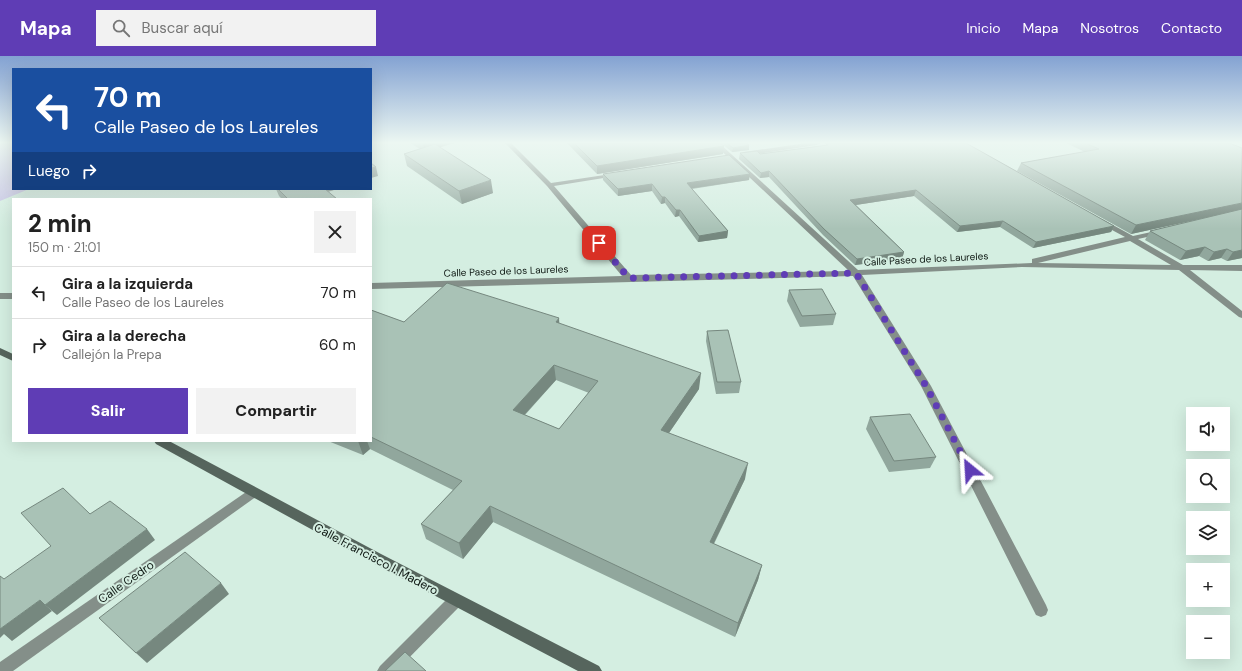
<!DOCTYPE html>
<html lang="es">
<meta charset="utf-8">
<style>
body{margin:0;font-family:"DM Sans",sans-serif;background:#f2f2f2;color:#222;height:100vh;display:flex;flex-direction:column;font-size:15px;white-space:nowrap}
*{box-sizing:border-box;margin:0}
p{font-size:13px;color:#767676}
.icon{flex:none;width:22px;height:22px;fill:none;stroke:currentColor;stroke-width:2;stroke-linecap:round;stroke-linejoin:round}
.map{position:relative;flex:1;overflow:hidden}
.side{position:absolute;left:12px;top:142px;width:360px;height:244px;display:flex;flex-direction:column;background:#fff;border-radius:0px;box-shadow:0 4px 16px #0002}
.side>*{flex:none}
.top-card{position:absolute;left:12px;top:12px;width:360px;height:122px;border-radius:0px;box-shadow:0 4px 16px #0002;background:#1a4fa0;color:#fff;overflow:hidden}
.fabs{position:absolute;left:1186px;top:351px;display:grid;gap:8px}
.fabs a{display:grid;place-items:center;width:44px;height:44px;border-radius:0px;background:#fff;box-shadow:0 4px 16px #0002;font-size:20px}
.pin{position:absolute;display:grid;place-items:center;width:34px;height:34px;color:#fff;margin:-17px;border-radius:8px;box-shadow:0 2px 6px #0006}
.me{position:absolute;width:44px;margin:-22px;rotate:333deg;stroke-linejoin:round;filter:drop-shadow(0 0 3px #0008)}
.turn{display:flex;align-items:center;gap:14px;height:84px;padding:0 16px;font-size:18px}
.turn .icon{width:52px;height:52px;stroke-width:2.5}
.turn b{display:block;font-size:28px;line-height:34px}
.then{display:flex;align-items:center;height:38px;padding:0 16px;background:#0003;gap:8px;font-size:15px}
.round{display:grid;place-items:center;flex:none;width:42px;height:42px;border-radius:0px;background:#f2f2f2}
.head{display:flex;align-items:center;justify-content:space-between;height:68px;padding:0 16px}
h1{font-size:24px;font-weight:800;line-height:30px}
.cta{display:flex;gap:8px;margin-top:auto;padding:8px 16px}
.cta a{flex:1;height:46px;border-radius:0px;background:#5f3db5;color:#fff;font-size:16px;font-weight:800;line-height:46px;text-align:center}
.cta a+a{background:#f2f2f2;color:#222}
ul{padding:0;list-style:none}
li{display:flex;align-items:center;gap:12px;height:52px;padding:0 16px;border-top:1px solid #e0e0e0}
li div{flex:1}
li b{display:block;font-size:15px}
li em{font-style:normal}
header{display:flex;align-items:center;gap:24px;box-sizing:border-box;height:56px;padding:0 20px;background:#5f3db5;color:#fff}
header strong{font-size:19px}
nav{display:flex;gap:22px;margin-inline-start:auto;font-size:14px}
.search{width:280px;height:36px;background:#f2f2f2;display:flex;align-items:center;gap:10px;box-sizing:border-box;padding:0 14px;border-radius:0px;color:#767676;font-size:15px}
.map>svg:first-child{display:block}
.green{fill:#c3bfe3}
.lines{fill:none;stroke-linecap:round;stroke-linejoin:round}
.street{fill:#848f89;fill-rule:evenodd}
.secondary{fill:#56655d;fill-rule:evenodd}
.wall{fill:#91a79d;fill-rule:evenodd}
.shaded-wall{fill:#76887f}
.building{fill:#a9c2b6;stroke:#76887f;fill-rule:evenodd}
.route{stroke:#5f3db5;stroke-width:7;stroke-dasharray:0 12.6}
.labels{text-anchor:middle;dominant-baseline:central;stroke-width:4;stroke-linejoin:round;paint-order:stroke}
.street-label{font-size:10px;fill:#0f1914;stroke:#d4eee1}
.near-street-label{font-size:12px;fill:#0f1914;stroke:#d4eee1}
</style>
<header>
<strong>Mapa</strong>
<div class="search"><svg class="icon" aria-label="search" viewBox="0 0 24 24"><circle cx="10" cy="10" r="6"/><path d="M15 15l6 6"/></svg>Buscar aquí</div>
<nav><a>Inicio</a><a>Mapa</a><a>Nosotros</a><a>Contacto</a></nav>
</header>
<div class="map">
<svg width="1242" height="615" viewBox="0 0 1242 615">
<rect width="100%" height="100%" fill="#d4eee1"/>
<polygon class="green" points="0,87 13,87 13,133 29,133 0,145"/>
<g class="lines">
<g class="street">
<path d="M 505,87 L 511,87 L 551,127 L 618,117 L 619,118 L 616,120 L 554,130 L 631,219 L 849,215 L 713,87 L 719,87 L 858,214 L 1032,207 L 1032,203 L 1125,181 L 1099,167 L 1099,163 L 1102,163 L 1133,180 L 1165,173 L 1165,177 L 1138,183 L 1183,209 L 1242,209 L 1242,215 L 1190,214 L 1242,255 L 1242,262 L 1239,261 L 1179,214 L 1022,211 L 862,219 L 931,330 L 1046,549 L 1048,554 L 1046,559 L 1041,561 L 1036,559 L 921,330 L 853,220 L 371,233 L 371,227 L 622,220 L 547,130 ZM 1130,185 L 1171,209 L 1038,207 Z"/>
<polygon points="806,87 820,87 817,89 744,100 741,98 744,96"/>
<rect x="0" y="237" width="13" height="6"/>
<polygon points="253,432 257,434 259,437 257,440 13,615 0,615 0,606 249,434"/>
<polygon points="455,539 460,540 462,545 460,550 396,615 377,615 380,610 450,540"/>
</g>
<g class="secondary">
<polygon points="0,292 13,298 13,305 0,299"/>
<polygon points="154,385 169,385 381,498 599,610 602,615 578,615 371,506 156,388"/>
</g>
</g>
<g class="wall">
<polygon points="410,87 454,87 439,91 493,137 462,148 407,110 404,98 420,93"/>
<polygon points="567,87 720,87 723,98 597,118"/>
<polygon points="721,87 746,87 749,89 749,94 732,96"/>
<polygon points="824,87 966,87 1114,170 1111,176 1033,192 1000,171 957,176 914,140 856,149 904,196 902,203 855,209 823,179 769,121 760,122 739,103 740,97 760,98 826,89 826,88"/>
<polygon points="1066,87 1229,87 1242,202 1227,205 1221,202 1208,205 1199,200 1180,204 1145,184 1150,175 1217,159 1131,178 1017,115 1021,107 1085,96"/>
<polygon points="603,118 749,124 692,133 728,175 727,182 698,186 679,160 675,161 665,147 661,148 652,135 618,140 603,124"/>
<polygon points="276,133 337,133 328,136 337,143 282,143 279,140"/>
<polygon points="789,234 836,258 833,269 800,271 787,245"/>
<path d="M 371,254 L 404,266 L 560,268 L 699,333 L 669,377 L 745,423 L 714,488 L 762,509 L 758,524 L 735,581 L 493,466 L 463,503 L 426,483 L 421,468 L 453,434 L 370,393 L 363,399 L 328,385 L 371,385 ZM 556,324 L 589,337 L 559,373 L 525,359 Z"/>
<polygon points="707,275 741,326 739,337 716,338 706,285"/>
<polygon points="870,361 936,401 930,412 889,416 866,373"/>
</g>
<g class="shaded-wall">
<polygon points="423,87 454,87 425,96"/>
<polygon points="749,89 749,94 732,96 733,92"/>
<polygon points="724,90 723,98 597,118 597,110"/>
<polygon points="376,111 378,120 371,122 371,112"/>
<polygon points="769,115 769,121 760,122 761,117"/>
<polygon points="750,118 749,124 687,133 687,127"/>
<polygon points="491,124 493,137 462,148 459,135"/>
<polygon points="652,128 652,135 618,140 618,133"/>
<polygon points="321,133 337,133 323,137"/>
<polygon points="916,134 914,140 849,150 850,144"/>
<polygon points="662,141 665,141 665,147 661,148"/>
<polygon points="1242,147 1242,154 1131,178 1136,169"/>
<polygon points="676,154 680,154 679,160 675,161"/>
<polygon points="1003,165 1000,171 957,176 960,170"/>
<polygon points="1114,170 1111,176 1033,192 1036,186"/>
<polygon points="728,175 727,182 698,186 699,180"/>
<polygon points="1205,191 1199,200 1180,204 1186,195"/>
<polygon points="1227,193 1221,202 1208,205 1214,196"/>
<polygon points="1242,194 1242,202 1227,205 1233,196"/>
<polygon points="904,196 902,203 855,209 857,203"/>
<polygon points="559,262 560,277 556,266"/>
<polygon points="554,309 556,324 515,369 513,354"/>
<polygon points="701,317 699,333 660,390 661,374"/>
<polygon points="358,385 367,385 370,393 363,399"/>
<polygon points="748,407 745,423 707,501 710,486"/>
<polygon points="490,450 493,466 463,503 459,487"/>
<polygon points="147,473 155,484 57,559 45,549"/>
<polygon points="762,509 758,524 735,581 738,567"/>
<polygon points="221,527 229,538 147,607 136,597"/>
<polygon points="40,544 52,555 12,585 4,578 0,582 0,573"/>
</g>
<g class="building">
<polygon points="574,87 720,87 724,90 597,110"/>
<polygon points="727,87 746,87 749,89 733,92"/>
<polygon points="833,87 966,87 1114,170 1036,186 1003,165 960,170 916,134 850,144 904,196 857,203 824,173 769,115 761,117 740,97 757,95 760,98 828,89 827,88"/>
<polygon points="1085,87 1229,87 1242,92 1242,147 1136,169 1021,107 1099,93"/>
<polygon points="435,88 491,124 459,135 404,98"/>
<polygon points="729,99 750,118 687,127 728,175 699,180 680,154 676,154 665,141 662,141 652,128 618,133 603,118"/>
<polygon points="371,107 376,111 371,112"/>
<polygon points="278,133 325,133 337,143 288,143"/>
<polygon points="1242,153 1242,194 1233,196 1227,193 1214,196 1205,191 1186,195 1150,175"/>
<path d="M 447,227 L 559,262 L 556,266 L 701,317 L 661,374 L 748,407 L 710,486 L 762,509 L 738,567 L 490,450 L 459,487 L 421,468 L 462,425 L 371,381 L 371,254 L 404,266 ZM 554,309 L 598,325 L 559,373 L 513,354 Z"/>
<polygon points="822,233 836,258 802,260 789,234"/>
<polygon points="728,274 741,326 717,326 707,275"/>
<polygon points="910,358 936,401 894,405 870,361"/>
<polygon points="63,432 90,458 110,445 147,473 45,549 40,544 0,573 0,520 4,523 51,490 21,457"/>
<polygon points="185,496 221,527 136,597 99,562"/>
<polygon points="405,596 426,615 385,615"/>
</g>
<linearGradient id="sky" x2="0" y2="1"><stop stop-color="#83a2d2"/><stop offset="0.5" stop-color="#ecf7f2"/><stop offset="1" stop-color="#ecf7f2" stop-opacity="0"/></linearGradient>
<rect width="1242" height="173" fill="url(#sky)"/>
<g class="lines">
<polyline class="route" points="599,187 629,222 856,217 926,330 970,414"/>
</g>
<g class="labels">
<g class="street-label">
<text transform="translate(926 203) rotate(-3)">Calle Paseo de los Laureles</text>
<text transform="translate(506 215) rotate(-2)">Calle Paseo de los Laureles</text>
</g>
<g class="near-street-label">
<text transform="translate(376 503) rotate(28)">Calle Francisco I. Madero</text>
<text transform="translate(126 526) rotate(-35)">Calle Cedro</text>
</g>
</g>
</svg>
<div class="fabs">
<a><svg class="icon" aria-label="sound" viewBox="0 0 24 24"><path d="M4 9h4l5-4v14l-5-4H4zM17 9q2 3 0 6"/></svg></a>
<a><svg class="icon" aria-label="search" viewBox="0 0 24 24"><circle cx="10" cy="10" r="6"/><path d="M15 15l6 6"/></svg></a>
<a><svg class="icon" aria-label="layers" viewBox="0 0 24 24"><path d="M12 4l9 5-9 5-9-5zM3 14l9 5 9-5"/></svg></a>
<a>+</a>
<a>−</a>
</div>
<div class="pin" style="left:599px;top:187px;background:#d93025"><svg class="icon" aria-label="arrive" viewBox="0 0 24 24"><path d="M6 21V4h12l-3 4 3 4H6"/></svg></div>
<svg class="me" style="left:970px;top:414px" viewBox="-20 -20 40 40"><path d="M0-17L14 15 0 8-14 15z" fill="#5f3db5" stroke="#fff" stroke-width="4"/></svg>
<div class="top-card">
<div class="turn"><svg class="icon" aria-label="left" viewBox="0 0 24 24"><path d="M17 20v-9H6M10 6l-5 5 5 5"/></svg><div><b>70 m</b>Calle Paseo de los Laureles</div></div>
<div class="then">Luego<svg class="icon" aria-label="right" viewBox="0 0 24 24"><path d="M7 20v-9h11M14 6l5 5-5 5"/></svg></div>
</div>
<section class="side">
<div class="head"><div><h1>2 min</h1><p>150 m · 21:01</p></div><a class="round"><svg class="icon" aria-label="close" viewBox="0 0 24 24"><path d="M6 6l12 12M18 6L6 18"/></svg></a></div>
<ul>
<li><svg class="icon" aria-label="left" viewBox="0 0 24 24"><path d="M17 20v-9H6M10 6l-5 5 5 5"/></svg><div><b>Gira a la izquierda</b><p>Calle Paseo de los Laureles</p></div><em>70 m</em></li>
<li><svg class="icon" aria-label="right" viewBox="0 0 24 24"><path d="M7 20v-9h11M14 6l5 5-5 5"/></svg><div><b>Gira a la derecha</b><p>Callejón la Prepa</p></div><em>60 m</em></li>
</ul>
<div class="cta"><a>Salir</a><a>Compartir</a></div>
</section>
</div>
